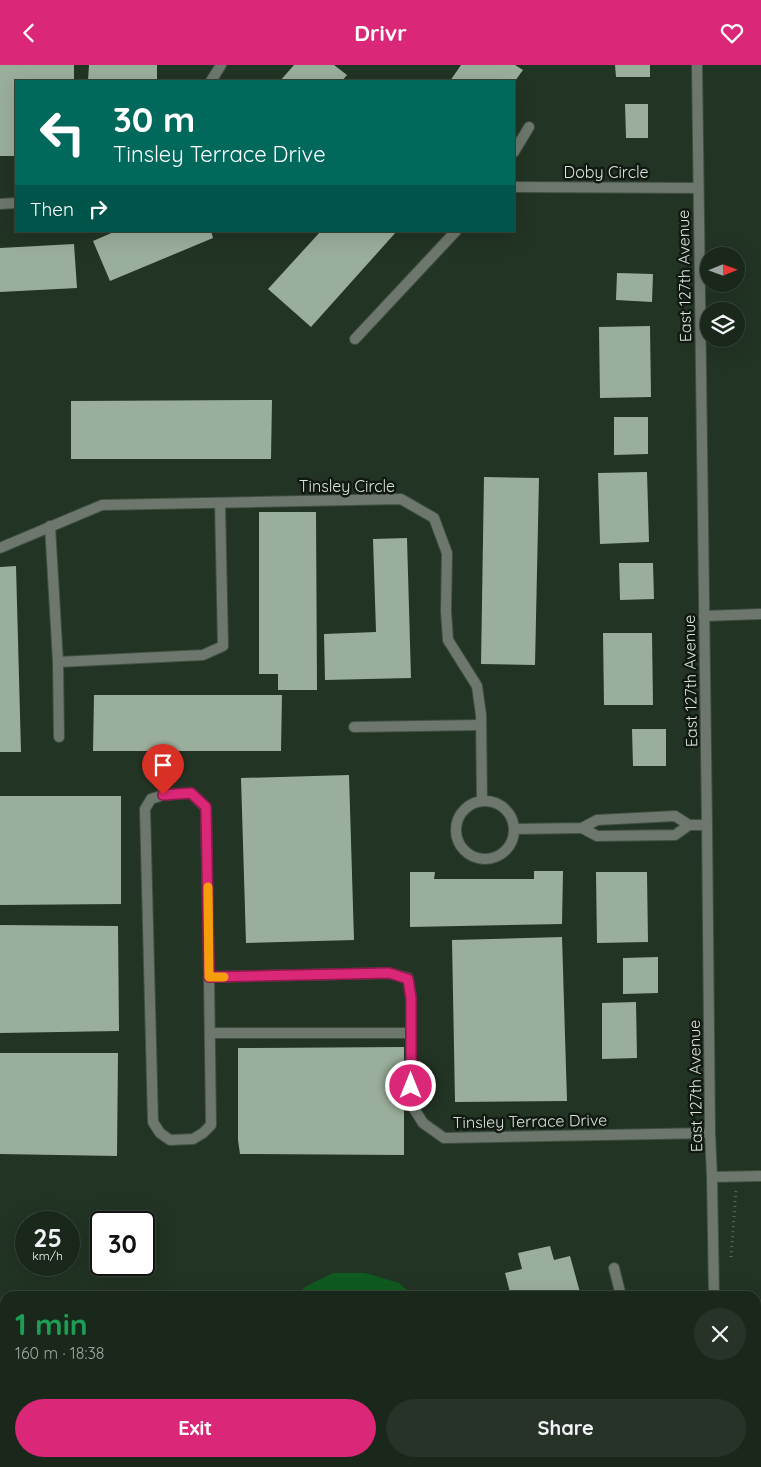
<!DOCTYPE html>
<meta charset="utf-8">
<style>
body{margin:0;font-family:Quicksand,sans-serif;background:#273328;color:#f1f3f6;height:100vh;display:flex;flex-direction:column;font-size:19px;white-space:nowrap}
*{box-sizing:border-box;margin:0}
p{font-size:16px;color:#9fa5a3}
.icon{flex:none;width:28px;height:28px;fill:none;stroke:currentColor;stroke-width:2;stroke-linecap:round;stroke-linejoin:round}
.map{position:relative;flex:1;overflow:hidden}
.panel{position:absolute;left:0px;top:1226px;width:761px;height:176px;display:flex;flex-direction:column;background:#1a271b;border-radius:15px 15px 0 0;box-shadow:0 5px 20px #0002,0 0 0 1px #38443a}
.panel>*{flex:none}
.hud{position:absolute;left:15px;top:15px;width:500px;height:152px;border-radius:0px;box-shadow:0 5px 20px #0002,0 0 0 1px #38443a;background:#00695c;color:#fff;overflow:hidden}
.needle{width:32px;rotate:89deg}
.buttons{position:absolute;left:700px;top:182px;display:grid;gap:10px}
.buttons a{display:grid;place-items:center;width:45px;height:45px;border-radius:50%;background:#1a271b;box-shadow:0 5px 20px #0002,0 0 0 1px #38443a;font-size:25px}
.speed{position:absolute;left:15px;top:1146px;display:flex;gap:10px;font-size:25px;font-weight:700;text-align:center}
.speed>*{display:grid;place-content:center;width:65px;height:65px;border-radius:50%;background:#1a271b;box-shadow:0 5px 20px #0002,0 0 0 1px #38443a;line-height:1}
.speed small{font-size:12px;font-weight:400}
.speed .limit{border:2px solid #111;border-radius:8px;background:#fff;color:#111}
.pin{position:absolute;display:grid;place-items:center;width:42px;height:42px;color:#fff;margin:-51px -21px;border-radius:50% 50% 50% 0;rotate:-45deg;box-shadow:0 0 5px #0007}
.pin .icon{rotate:45deg}
.me{position:absolute;width:55px;margin:-28px;rotate:0deg;stroke-linejoin:round;filter:drop-shadow(0 0 4px #0008)}
.turn{display:flex;align-items:center;gap:18px;height:105px;padding:0 15px;font-size:22px}
.turn .icon{width:65px;height:65px;stroke-width:2.5}
.turn b{display:block;font-size:35px;line-height:42px}
.then{display:flex;align-items:center;height:48px;padding:0 15px;background:#0003;gap:10px;font-size:19px}
.round{display:grid;place-items:center;flex:none;width:52px;height:52px;border-radius:26px;background:#273328}
.headline{display:flex;align-items:center;justify-content:space-between;height:85px;padding:0 15px}
h1{font-size:30px;font-weight:800;line-height:38px;color:#1e9e55}
.primary-button{display:flex;gap:10px;margin-top:auto;padding:10px 15px}
.primary-button a{flex:1;height:58px;border-radius:30px;background:#db2777;color:#fff;font-size:20px;font-weight:800;line-height:58px;text-align:center}
.primary-button a+a{background:#273328;color:#f1f3f6}
header{display:flex;justify-content:space-between;align-items:center;height:65px;padding:0 15px;background:#db2777;color:#fff;font-size:22px;font-weight:800}
.map>svg:first-child{display:block}
.water{fill:#0f5a20}
.building{fill:#9aaf9b}
.lines{fill:none;stroke-linecap:round;stroke-linejoin:round}
.lane-casing{stroke:#3f5041;stroke-width:12}
.street-casing{stroke:#3f5041;stroke-width:12}
.path{stroke:#5b6b5d;stroke-width:3;stroke-dasharray:1 4;stroke-linecap:butt}
.lane{stroke:#6e776e;stroke-width:10}
.street{stroke:#6e776e;stroke-width:10}
.route-casing{stroke:#8e194d;stroke-width:12}
.route{stroke:#db2777;stroke-width:9}
.slow{stroke:#f59e0b;stroke-width:9}
.labels{text-anchor:middle;dominant-baseline:central;stroke-width:5;stroke-linejoin:round;paint-order:stroke}
.street-label{font-size:16px;fill:#d8e3d9;stroke:#111912}
</style>
<header><svg class="icon" aria-label="back" viewBox="0 0 24 24"><path d="M15 5l-7 7 7 7"/></svg>Drivr<svg class="icon" aria-label="heart" viewBox="0 0 24 24"><path d="M12 20l-8-8c-3-5 5-10 8-4 3-6 11-1 8 4z"/></svg></header>
<div class="map">
<svg width="761" height="1402" viewBox="0 0 761 1402">
<rect width="100%" height="100%" fill="#223424"/>
<g class="water">
<polygon points="333,1208 365,1208 399,1218 414,1231 296,1231 305,1222"/>
<polygon points="282,1398 345,1398 343,1402 282,1402"/>
</g>
<g class="building">
<polygon points="0,0 74,0 74,16 16,16 16,91 0,91"/>
<polygon points="89,0 157,0 157,16 88,16"/>
<polygon points="294,0 334,0 347,10 342,16 280,16"/>
<polygon points="461,0 515,0 523,5 515,16 450,16"/>
<polygon points="615,0 650,0 650,12 616,12"/>
<polygon points="625,39 648,39 648,73 626,73"/>
<polygon points="116,166 211,166 213,173 110,216 93,176"/>
<polygon points="321,166 397,166 311,262 268,224"/>
<polygon points="74,179 77,223 0,227 0,183"/>
<polygon points="617,208 653,209 652,237 616,235"/>
<polygon points="650,261 651,332 600,333 599,262"/>
<polygon points="255,335 272,335 271,394 71,394 71,336"/>
<polygon points="614,352 648,352 648,389 614,390"/>
<polygon points="647,407 649,477 600,479 598,408"/>
<polygon points="484,412 539,413 535,600 481,599"/>
<polygon points="259,447 316,447 317,625 278,625 278,609 259,609"/>
<polygon points="407,473 411,613 325,615 324,569 376,567 373,474"/>
<polygon points="619,498 653,498 654,534 620,535"/>
<polygon points="16,501 21,687 0,687 0,502"/>
<polygon points="603,568 652,568 653,640 604,640"/>
<polygon points="94,630 282,630 281,686 93,686"/>
<polygon points="632,664 666,664 666,701 633,701"/>
<polygon points="349,710 354,875 246,878 241,713"/>
<polygon points="0,731 121,731 121,839 0,840"/>
<polygon points="534,806 563,806 562,859 410,862 410,807 435,807 434,814 534,814"/>
<polygon points="596,807 647,807 648,877 597,878"/>
<polygon points="0,860 118,861 119,966 0,968"/>
<polygon points="562,872 567,1036 455,1037 452,875"/>
<polygon points="658,892 658,928 623,929 623,893"/>
<polygon points="636,937 637,993 602,994 602,938"/>
<polygon points="404,982 404,1090 240,1089 238,1075 238,983"/>
<polygon points="0,988 118,988 117,1091 0,1089"/>
<polygon points="550,1181 554,1195 570,1191 581,1231 511,1231 505,1208 522,1204 518,1188"/>
<polygon points="442,1398 595,1398 594,1402 442,1402"/>
</g>
<g class="lines">
<defs>
<g id="lane">
<polyline points="514,87 529,62"/>
<polyline points="50,461 58,597 203,590 223,581 220,438"/>
<polyline points="704,551 761,549"/>
<polyline points="58,597 59,672"/>
<polyline points="354,662 481,660"/>
</g>
<g id="street">
<polyline points="697,0 707,760 710,1068 712,1112 714,1231"/>
<polyline points="211,16 221,0"/>
<polyline points="514,122 698,123"/>
<polyline points="0,139 16,138"/>
<polyline points="355,274 456,166"/>
<polyline points="0,483 102,440 401,434 434,453 447,488 446,546 448,575 477,621 481,650 482,736"/>
<circle cx="485" cy="765" r="29"/>
<polyline points="582,763 597,771 675,770 689,760 707,760"/>
<polyline points="515,764 582,763 597,755 675,751 689,760"/>
<polyline points="209,912 211,1060 203,1068 193,1074 170,1075 160,1068 153,1057 145,744 151,734 163,730 191,728 206,743 209,912 389,908 408,913 411,933 411,1039 423,1058 444,1073 710,1068"/>
<polyline points="210,968 411,968"/>
<polyline points="712,1112 761,1111"/>
<polyline points="614,1203 621,1231"/>
<polyline points="638,1398 638,1402"/>
<polyline points="716,1398 716,1402"/>
</g>
</defs>
<use href="#lane" class="lane-casing"/>
<use href="#street" class="street-casing"/>
<g class="path">
<polyline points="731,1192 736,1126"/>
<polyline points="734,1398 734,1402"/>
</g>
<use href="#lane" class="lane"/>
<use href="#street" class="street"/>
</g>
<g class="lines">
<defs>
<polyline id="route" points="163,730 191,728 206,742 209,912 389,908 408,914 411,933 411,1021"/>
</defs>
<use href="#route" class="route-casing"/>
<use href="#route" class="route"/>
<polyline class="slow" points="208,822 209,912 224,912"/>
</g>
<g class="labels">
<g class="street-label">
<text x="606" y="107">Doby Circle</text>
<text transform="translate(684 211) rotate(-91)">East 127th Avenue</text>
<text x="347" y="421">Tinsley Circle</text>
<text transform="translate(690 616) rotate(-91)">East 127th Avenue</text>
<text transform="translate(695 1021) rotate(-91)">East 127th Avenue</text>
<text transform="translate(530 1056) rotate(-1)">Tinsley Terrace Drive</text>
</g>
</g>
</svg>
<div class="buttons">
<a><svg class="needle" viewBox="-14 -14 28 28"><path d="M0-13l5 13h-10z" fill="#e53935"/><path d="M0 13l5-13h-10z" fill="#9fa5a3"/></svg></a>
<a><svg class="icon" aria-label="layers" viewBox="0 0 24 24"><path d="M12 4l9 5-9 5-9-5zM3 14l9 5 9-5"/></svg></a>
</div>
<div class="speed"><div>25<small>km/h</small></div><div class="limit">30</div></div>
<div class="pin" style="left:163px;top:730px;background:#d93025"><svg class="icon" aria-label="arrive" viewBox="0 0 24 24"><path d="M6 21V4h12l-3 4 3 4H6"/></svg></div>
<svg class="me" style="left:411px;top:1021px" viewBox="-20 -20 40 40"><circle r="17" fill="#db2777" stroke="#fff" stroke-width="3"/><path d="M0-11L8 9 0 5-8 9z" fill="#fff"/></svg>
<div class="hud">
<div class="turn"><svg class="icon" aria-label="left" viewBox="0 0 24 24"><path d="M17 20v-9H6M10 6l-5 5 5 5"/></svg><div><b>30 m</b>Tinsley Terrace Drive</div></div>
<div class="then">Then<svg class="icon" aria-label="right" viewBox="0 0 24 24"><path d="M7 20v-9h11M14 6l5 5-5 5"/></svg></div>
</div>
<section class="panel">
<div class="headline"><div><h1>1 min</h1><p>160 m · 18:38</p></div><a class="round"><svg class="icon" aria-label="close" viewBox="0 0 24 24"><path d="M6 6l12 12M18 6L6 18"/></svg></a></div>
<div class="primary-button"><a>Exit</a><a>Share</a></div>
</section>
</div>
